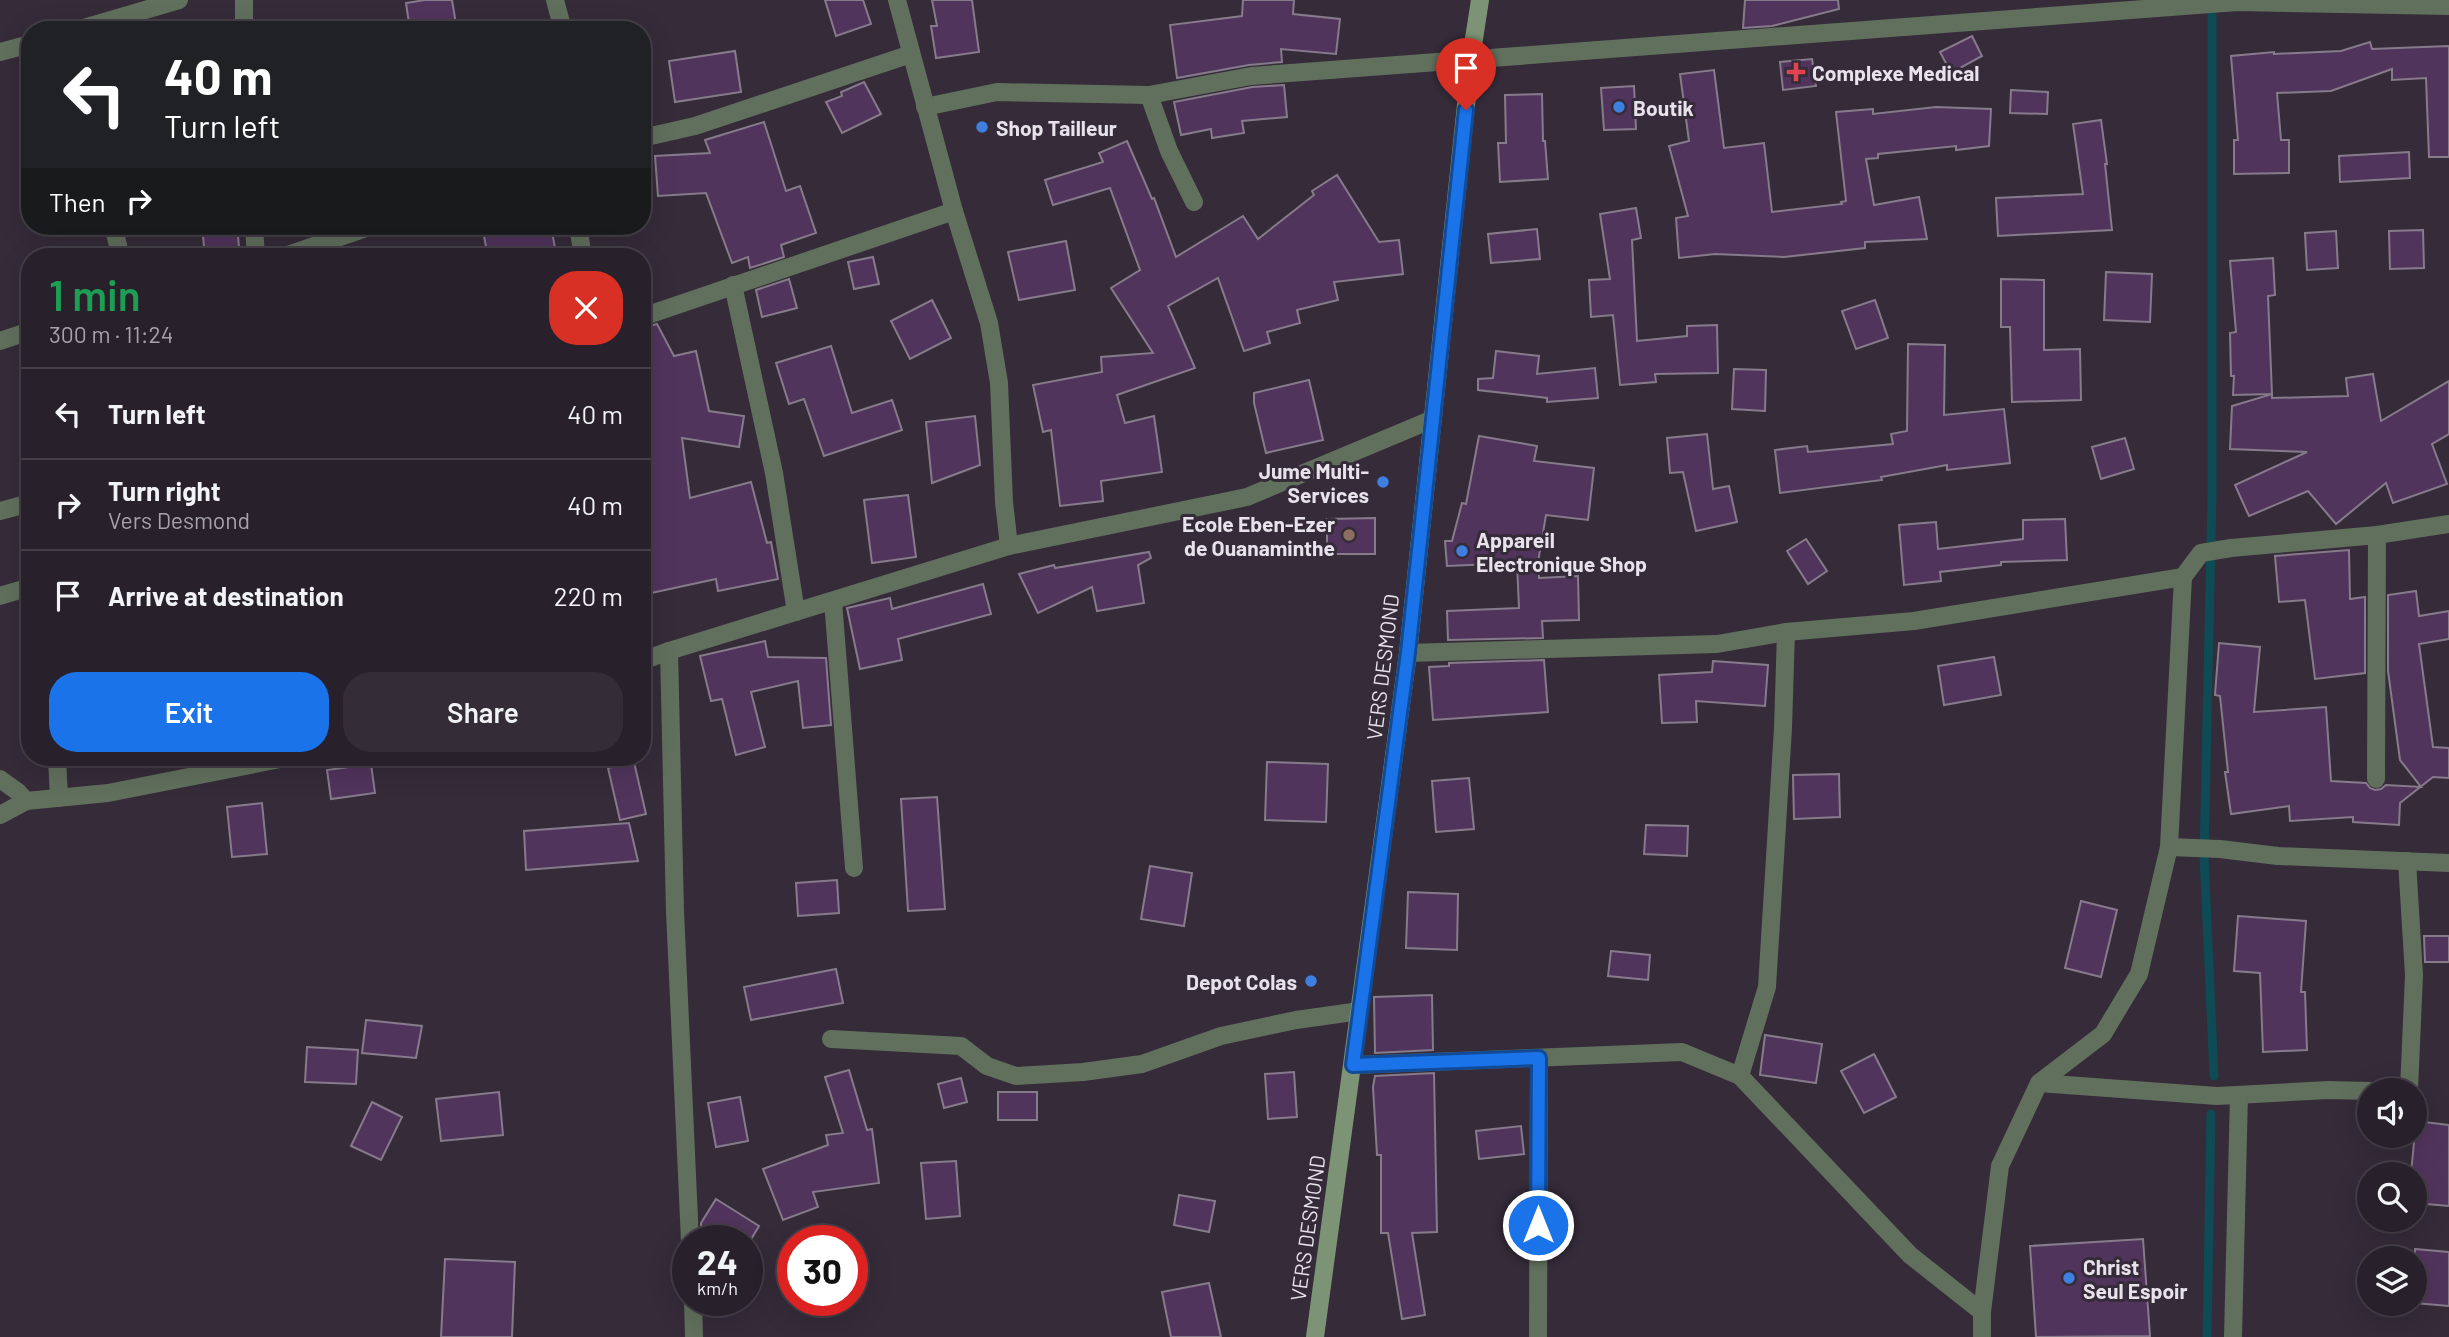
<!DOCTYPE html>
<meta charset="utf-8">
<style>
body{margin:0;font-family:Barlow,sans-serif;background:#342d37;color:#f1f3f6;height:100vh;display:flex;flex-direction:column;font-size:26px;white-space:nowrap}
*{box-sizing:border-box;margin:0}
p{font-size:23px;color:#a5a3a9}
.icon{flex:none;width:38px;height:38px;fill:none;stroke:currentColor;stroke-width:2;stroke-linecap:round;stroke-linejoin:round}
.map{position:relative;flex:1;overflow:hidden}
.details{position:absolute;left:21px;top:248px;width:630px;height:518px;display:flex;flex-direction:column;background:#28202b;border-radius:28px;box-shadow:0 7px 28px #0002,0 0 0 2px #443e47}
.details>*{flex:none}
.top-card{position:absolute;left:21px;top:21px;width:630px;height:214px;border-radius:28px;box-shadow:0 7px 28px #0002,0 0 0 2px #443e47;background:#202124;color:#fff;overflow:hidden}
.fabs{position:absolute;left:2357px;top:1078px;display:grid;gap:14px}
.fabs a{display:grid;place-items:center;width:70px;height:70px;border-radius:50%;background:#28202b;box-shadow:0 7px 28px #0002,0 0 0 2px #443e47;font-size:35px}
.speed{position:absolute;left:672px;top:1225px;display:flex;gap:14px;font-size:35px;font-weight:700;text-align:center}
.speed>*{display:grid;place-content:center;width:91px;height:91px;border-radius:50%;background:#28202b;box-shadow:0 7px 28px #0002,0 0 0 2px #443e47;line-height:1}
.speed small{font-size:18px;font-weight:400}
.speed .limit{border:10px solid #d22;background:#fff;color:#111}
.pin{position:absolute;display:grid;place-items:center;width:60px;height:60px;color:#fff;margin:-72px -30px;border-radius:50% 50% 50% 0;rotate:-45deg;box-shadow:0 0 7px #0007}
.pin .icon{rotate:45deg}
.me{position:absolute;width:77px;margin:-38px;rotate:0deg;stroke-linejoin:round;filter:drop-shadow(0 0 5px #0008)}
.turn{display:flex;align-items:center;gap:24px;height:147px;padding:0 28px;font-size:32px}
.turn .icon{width:91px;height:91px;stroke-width:2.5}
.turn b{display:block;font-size:49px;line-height:60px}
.then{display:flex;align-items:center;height:66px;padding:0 28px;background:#0003;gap:14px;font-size:26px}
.round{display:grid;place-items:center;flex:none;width:74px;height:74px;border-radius:28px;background:#342d37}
.head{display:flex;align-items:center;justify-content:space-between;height:119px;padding:0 28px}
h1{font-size:42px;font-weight:600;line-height:52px;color:#1e9e55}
.primary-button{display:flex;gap:14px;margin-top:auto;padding:14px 28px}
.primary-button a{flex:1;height:80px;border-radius:28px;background:#1a73e8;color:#fff;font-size:28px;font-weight:600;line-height:80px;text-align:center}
.primary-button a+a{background:#342d37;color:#f1f3f6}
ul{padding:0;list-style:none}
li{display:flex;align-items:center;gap:21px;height:91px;padding:0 28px;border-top:2px solid #443e47}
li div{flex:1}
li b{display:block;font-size:26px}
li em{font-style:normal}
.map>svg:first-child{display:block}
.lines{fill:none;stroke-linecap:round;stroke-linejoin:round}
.stream{stroke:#0e4b54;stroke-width:9}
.building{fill:#51345c;stroke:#867b8b;stroke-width:2}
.minor{stroke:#616f5d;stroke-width:18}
.tertiary{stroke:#616f5d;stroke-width:18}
.secondary{stroke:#7c9375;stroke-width:18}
.route-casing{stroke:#114b97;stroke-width:18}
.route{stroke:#1a73e8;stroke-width:12}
.health-dot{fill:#e0444e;stroke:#352b39;stroke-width:2.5}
.shop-dot{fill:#3f7fe0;stroke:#352b39;stroke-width:2.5}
.education-dot{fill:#8d6e63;stroke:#352b39;stroke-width:2.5}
.labels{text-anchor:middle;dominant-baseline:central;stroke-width:6;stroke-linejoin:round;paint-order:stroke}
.poi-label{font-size:21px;font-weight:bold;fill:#e8e2eb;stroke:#352b39;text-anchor:start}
.street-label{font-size:21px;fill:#e8e2eb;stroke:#352b39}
</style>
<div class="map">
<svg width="2449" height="1337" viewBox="0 0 2449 1337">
<rect width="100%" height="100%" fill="#352b39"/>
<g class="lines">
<g class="stream">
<polyline points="2212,4 2212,496 2204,856 2214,1076"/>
<polyline points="2207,1337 2211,1114"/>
</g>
</g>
<g class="building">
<polygon points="425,0 452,0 457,30 410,30 406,3"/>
<polygon points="825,0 863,0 871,24 836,36"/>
<polygon points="932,0 972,0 979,52 936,58 931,26 937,26"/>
<polygon points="1243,0 1294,0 1293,14 1340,19 1336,54 1281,49 1282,62 1249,65 1177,78 1170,25 1242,16"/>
<polygon points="1745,0 1838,0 1839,9 1772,26 1743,28"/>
<polygon points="1972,36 1982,56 1951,73 1940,52"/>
<polygon points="2370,42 2372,49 2449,46 2449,157 2429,157 2426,78 2392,80 2392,69 2331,91 2277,93 2281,140 2289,140 2289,173 2234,174 2234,140 2238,140 2231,56 2274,52 2274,54 2341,51"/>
<polygon points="735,51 741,92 675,102 669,61"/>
<polygon points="1812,59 1816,86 1783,90 1780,62"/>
<polygon points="1714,70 1724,148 1764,143 1772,212 1842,204 1841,202 1846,201 1836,112 1873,109 1873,114 1936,107 1991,109 1989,146 1956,150 1956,146 1878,154 1878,158 1866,159 1874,205 1919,197 1927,239 1865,242 1865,248 1784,257 1715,254 1679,258 1676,218 1688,216 1669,146 1689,141 1680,74"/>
<polygon points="864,82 881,114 842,133 826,102 842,96 841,92"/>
<polygon points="1284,85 1287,117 1242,121 1244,133 1212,138 1211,129 1181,135 1174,102 1252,87"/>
<polygon points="1634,86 1636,129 1604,130 1601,88"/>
<polygon points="2011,90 2048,92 2047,114 2010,113"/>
<polygon points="1542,94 1543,141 1545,141 1548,179 1500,182 1498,143 1506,143 1505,95"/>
<polygon points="2101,120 2107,164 2105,164 2112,230 1998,236 1996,198 2083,194 2073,124"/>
<polygon points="764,122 786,191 800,186 816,233 781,245 784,257 750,268 748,257 732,263 706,193 658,196 655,156 710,153 705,140"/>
<polygon points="1127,141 1152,199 1154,198 1176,257 1243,216 1258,239 1314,195 1312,191 1337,175 1379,242 1399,240 1403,274 1334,282 1338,300 1297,310 1300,323 1267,332 1270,343 1244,351 1218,278 1168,306 1195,368 1117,395 1125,423 1154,416 1162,472 1101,481 1103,501 1060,506 1051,430 1043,432 1033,385 1102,372 1101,357 1153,353 1111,288 1140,270 1110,188 1053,205 1045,180 1103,162 1099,153"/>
<polygon points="2409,152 2410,178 2340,182 2339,156"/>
<polygon points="1636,208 1641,238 1632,240 1637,341 1687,336 1687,326 1717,325 1718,373 1655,374 1656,382 1620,385 1613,315 1591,317 1589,280 1610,279 1600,214"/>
<polygon points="202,226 237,226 240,257 205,257"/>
<polygon points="482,226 551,226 555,248 510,257 488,257"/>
<polygon points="1537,229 1540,259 1491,263 1488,234"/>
<polygon points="2423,230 2424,268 2390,269 2389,231"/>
<polygon points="2336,231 2338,268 2307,270 2305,233"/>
<polygon points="1066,241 1075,290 1019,300 1008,252"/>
<polygon points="873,257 879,284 854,289 848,262"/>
<polygon points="2273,258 2275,295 2268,296 2272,394 2233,395 2234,376 2231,376 2230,333 2236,332 2230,261"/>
<polygon points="2106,272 2152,274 2150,322 2104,320"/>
<polygon points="789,279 797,308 762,317 756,290"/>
<polygon points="2001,279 2044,280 2044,350 2080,349 2081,400 2012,402 2010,327 2001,327"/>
<polygon points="932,300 951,338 910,359 891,321"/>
<polygon points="1875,300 1888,338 1856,349 1842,311"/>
<polygon points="657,324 674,356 696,351 709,411 744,416 739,447 682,438 690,498 751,482 767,543 771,542 778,579 718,591 716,579 642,595 642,328"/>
<polygon points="1908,344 1945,345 1944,415 2004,409 2010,463 1947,470 1947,465 1881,477 1882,480 1780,493 1775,450 1807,446 1808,452 1893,444 1891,434 1907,431"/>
<polygon points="831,346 852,413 892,400 902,430 824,456 804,399 789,404 776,363"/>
<polygon points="1496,351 1539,356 1537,374 1595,368 1598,398 1547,402 1547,398 1478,390 1478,379 1493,378"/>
<polygon points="1734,369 1766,370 1765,411 1732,409"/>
<polygon points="2373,374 2381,421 2449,381 2449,434 2432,444 2447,484 2393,503 2386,483 2336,524 2308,491 2249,516 2235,485 2307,452 2230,449 2232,406 2272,394 2272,398 2348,396 2346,378"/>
<polygon points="1309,380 1323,440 1266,453 1254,403 1254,393"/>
<polygon points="975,416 980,465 932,483 926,422"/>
<polygon points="1707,434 1713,489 1729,486 1737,522 1696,531 1683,472 1670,473 1667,438"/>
<polygon points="1479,436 1537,446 1534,461 1594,468 1588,520 1546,515 1538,562 1539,578 1578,576 1579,620 1542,621 1543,638 1448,640 1447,611 1519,608 1517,563 1447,566 1445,541 1452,541 1462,503 1466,504"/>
<polygon points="2125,438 2134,469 2101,479 2092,447"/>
<polygon points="908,495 916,557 872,563 864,500"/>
<polygon points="1375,518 1375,554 1327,554 1327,519"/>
<polygon points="2065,519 2067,560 2001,562 2001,565 1940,572 1941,581 1904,585 1899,525 1936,522 1938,549 2023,539 2023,520"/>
<polygon points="1806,539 1827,571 1808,584 1787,551"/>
<polygon points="2349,550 2350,599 2365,597 2365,673 2315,679 2305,600 2279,602 2275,556"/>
<polygon points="1149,552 1151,558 1138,565 1144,603 1097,611 1092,587 1038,613 1019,574 1054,565 1055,568"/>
<polygon points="983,584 991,614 898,639 902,660 860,669 847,608 890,598 892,609"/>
<polygon points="2416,591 2419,616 2449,611 2449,639 2419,644 2433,747 2449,748 2449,778 2433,777 2400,803 2399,825 2353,822 2353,817 2290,821 2289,806 2231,814 2225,772 2228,772 2220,696 2215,695 2219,643 2260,647 2254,712 2326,707 2331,781 2366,783 2370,788 2375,790 2381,789 2386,785 2421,787 2400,760 2388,671 2388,595"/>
<polygon points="765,641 768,657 826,658 831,725 803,728 798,681 751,692 765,747 736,755 722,699 711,701 700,656"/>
<polygon points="1994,657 2001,695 1944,705 1938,666"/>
<polygon points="1544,660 1548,712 1433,720 1429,667 1449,666 1449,663"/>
<polygon points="1713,661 1768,665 1765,706 1696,701 1697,722 1662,723 1659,675 1712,672"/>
<polygon points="634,762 646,814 620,820 608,768"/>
<polygon points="1267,762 1328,764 1326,822 1265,820"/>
<polygon points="371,764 375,793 331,799 327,770"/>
<polygon points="1839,774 1840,817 1794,819 1793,775"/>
<polygon points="1469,778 1474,829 1436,832 1432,781"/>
<polygon points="937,797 945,909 908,911 901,799"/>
<polygon points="262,803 267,854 232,857 227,807"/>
<polygon points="629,823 638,861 526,870 524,831"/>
<polygon points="1646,825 1688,826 1687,856 1644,854"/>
<polygon points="1150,866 1192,873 1184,926 1141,919"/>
<polygon points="837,880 839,913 798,916 796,883"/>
<polygon points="1408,892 1458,894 1457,950 1406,948"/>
<polygon points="2081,901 2117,910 2101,977 2065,968"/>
<polygon points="2238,916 2306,921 2301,992 2305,992 2307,1050 2263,1052 2260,973 2234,971"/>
<polygon points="2424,936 2449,936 2449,962 2425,962"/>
<polygon points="1611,951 1650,955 1648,980 1608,976"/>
<polygon points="836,969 843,1003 751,1020 744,987"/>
<polygon points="1432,995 1433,1050 1375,1053 1374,997"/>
<polygon points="366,1020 422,1026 416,1058 362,1053"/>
<polygon points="1765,1035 1822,1044 1816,1083 1760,1075"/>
<polygon points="307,1047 358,1050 356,1084 305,1082"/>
<polygon points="1874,1054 1896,1097 1864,1113 1841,1071"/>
<polygon points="849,1070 867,1130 872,1129 879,1183 813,1192 818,1207 783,1220 763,1169 828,1145 826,1135 843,1133 825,1077"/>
<polygon points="1294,1072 1297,1117 1268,1119 1265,1074"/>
<polygon points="1434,1073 1437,1232 1412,1233 1425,1315 1402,1319 1388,1233 1381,1233 1381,1155 1377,1155 1373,1087 1375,1076"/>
<polygon points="961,1078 967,1102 944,1108 938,1084"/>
<polygon points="499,1092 503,1135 441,1141 436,1099"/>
<rect x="998" y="1092" width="39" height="28"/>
<polygon points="740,1097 748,1141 716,1147 708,1103"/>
<polygon points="372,1102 402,1117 381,1160 351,1146"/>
<polygon points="2416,1121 2449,1125 2449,1206 2415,1203 2415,1174 2411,1174"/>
<polygon points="1521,1126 1524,1154 1479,1159 1476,1131"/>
<polygon points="956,1161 960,1216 926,1219 921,1163"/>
<polygon points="1179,1195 1215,1201 1209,1232 1174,1225"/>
<polygon points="716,1199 759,1226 750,1241 701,1241 701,1223"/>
<polygon points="2143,1239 2150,1336 2036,1337 2030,1246"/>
<polygon points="2415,1249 2449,1252 2449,1306 2415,1303"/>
<polygon points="445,1259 515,1262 512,1337 441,1337"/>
<polygon points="1209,1283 1221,1337 1171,1337 1162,1292"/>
</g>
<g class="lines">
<g class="minor">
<polyline points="555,0 563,30"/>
<polyline points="77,30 179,0"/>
<polyline points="244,30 244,0"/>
<polyline points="0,52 30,44"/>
<polyline points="925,107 997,92 1149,95"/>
<polyline points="642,138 695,126 911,54"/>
<polyline points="1194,202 1169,151 1149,95 1251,76 2237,2 2449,6"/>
<polyline points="113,226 121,257"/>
<polyline points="254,226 256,257"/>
<polyline points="578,226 583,257"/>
<polyline points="282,257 372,226"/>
<polyline points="733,285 774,473 796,612"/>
<polyline points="642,317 954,211"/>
<polyline points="0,341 30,331"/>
<polyline points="0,511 30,503"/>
<polyline points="0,596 30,587"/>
<polyline points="833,601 854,868"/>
<polyline points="669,651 675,911 690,1241"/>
<polyline points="1408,653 1717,644 1786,632 1914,621 2183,577 2201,553 2231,548 2377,535 2449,524"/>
<polyline points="642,661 669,651 1009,546"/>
<polyline points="57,758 59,798"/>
<polyline points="0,779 18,792 26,801"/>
<polyline points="2376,779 2377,535"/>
<polyline points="0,815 26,801 108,793 285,758"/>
<polyline points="2169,847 2220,849 2278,856 2449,863"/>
<polyline points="2407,861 2414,975 2409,1090"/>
<polyline points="831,1039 961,1046 987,1066 1016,1076 1083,1072 1142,1064 1221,1036 1296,1020 1360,1011"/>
<polyline points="1353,1065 1682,1052 1740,1076 1910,1255 1982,1312"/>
<polyline points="1740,1076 1767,987 1783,728 1786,632"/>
<polyline points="2039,1083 2217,1096 2328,1090 2370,1091"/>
<polyline points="693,1300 694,1337"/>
<polyline points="1538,1337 1539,1058"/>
<polyline points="1982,1337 1982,1312 2000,1166 2039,1083 2103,1034 2139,974 2169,847 2183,577"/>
<polyline points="2233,1337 2239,1095"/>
</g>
<polyline class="tertiary" points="897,0 954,211 989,323 999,383 1004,502 1009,546 1247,497 1433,419"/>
<polyline class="secondary" points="1315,1337 1408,653 1471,58 1480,0"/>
</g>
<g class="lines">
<defs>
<polyline id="route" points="1466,110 1408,653 1353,1065 1539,1058 1538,1225"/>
</defs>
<use href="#route" class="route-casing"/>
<use href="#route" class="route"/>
</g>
<path class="health-dot" d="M1792.5 61.5h7v7h7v7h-7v7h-7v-7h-7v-7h7z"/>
<g class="shop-dot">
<circle cx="1619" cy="107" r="7"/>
<circle cx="982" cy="127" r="7"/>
<circle cx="1383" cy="482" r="7"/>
<circle cx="1462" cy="551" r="7"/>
<circle cx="1311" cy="981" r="7"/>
<circle cx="2069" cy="1278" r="7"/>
</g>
<circle class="education-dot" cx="1349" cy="535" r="7"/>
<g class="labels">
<g class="poi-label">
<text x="1812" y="72">Complexe Medical</text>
<text x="1633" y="107">Boutik</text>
<text x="996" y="127">Shop Tailleur</text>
<text x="1369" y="470" text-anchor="end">Jume Multi-<tspan x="1369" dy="24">Services</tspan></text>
<text x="1335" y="523" text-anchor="end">Ecole Eben-Ezer<tspan x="1335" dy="24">de Ouanaminthe</tspan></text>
<text x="1476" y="539">Appareil<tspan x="1476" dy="24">Electronique Shop</tspan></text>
<text x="1297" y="981" text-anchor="end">Depot Colas</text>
<text x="2083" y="1266">Christ<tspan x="2083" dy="24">Seul Espoir</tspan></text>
</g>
<g class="street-label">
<text transform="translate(1382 667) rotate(-83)">VERS DESMOND</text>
<text transform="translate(1307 1228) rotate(-82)">VERS DESMOND</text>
</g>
</g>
</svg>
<div class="fabs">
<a><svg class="icon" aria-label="sound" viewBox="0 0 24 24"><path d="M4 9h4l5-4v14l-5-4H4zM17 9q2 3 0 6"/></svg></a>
<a><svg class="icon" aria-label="search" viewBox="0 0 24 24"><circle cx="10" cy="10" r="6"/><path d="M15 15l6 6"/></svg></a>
<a><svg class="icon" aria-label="layers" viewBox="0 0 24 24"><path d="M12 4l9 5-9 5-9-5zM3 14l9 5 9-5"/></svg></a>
</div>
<div class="speed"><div>24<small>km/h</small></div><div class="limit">30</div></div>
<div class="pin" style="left:1466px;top:110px;background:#d93025"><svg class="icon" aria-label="arrive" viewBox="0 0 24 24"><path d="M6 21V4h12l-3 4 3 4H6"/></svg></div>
<svg class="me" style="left:1538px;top:1225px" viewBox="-20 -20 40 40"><circle r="17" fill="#1a73e8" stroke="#fff" stroke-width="3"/><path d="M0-11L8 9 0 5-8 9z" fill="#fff"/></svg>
<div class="top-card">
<div class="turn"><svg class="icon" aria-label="left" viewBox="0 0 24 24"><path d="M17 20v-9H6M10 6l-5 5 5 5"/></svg><div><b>40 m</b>Turn left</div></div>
<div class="then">Then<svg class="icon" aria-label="right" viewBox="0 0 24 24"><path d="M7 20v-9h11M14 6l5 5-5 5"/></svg></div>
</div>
<section class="details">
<div class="head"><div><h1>1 min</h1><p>300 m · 11:24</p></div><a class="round" style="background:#d93025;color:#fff"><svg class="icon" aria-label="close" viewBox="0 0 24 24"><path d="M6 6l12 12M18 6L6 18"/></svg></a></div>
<ul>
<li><svg class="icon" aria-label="left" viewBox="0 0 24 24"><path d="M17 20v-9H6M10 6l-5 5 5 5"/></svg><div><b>Turn left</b></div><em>40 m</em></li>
<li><svg class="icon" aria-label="right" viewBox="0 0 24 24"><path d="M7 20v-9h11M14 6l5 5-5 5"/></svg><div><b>Turn right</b><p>Vers Desmond</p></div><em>40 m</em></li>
<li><svg class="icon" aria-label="arrive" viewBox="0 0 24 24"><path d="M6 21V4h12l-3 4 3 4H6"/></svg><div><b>Arrive at destination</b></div><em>220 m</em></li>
</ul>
<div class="primary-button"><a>Exit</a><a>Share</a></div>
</section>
</div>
